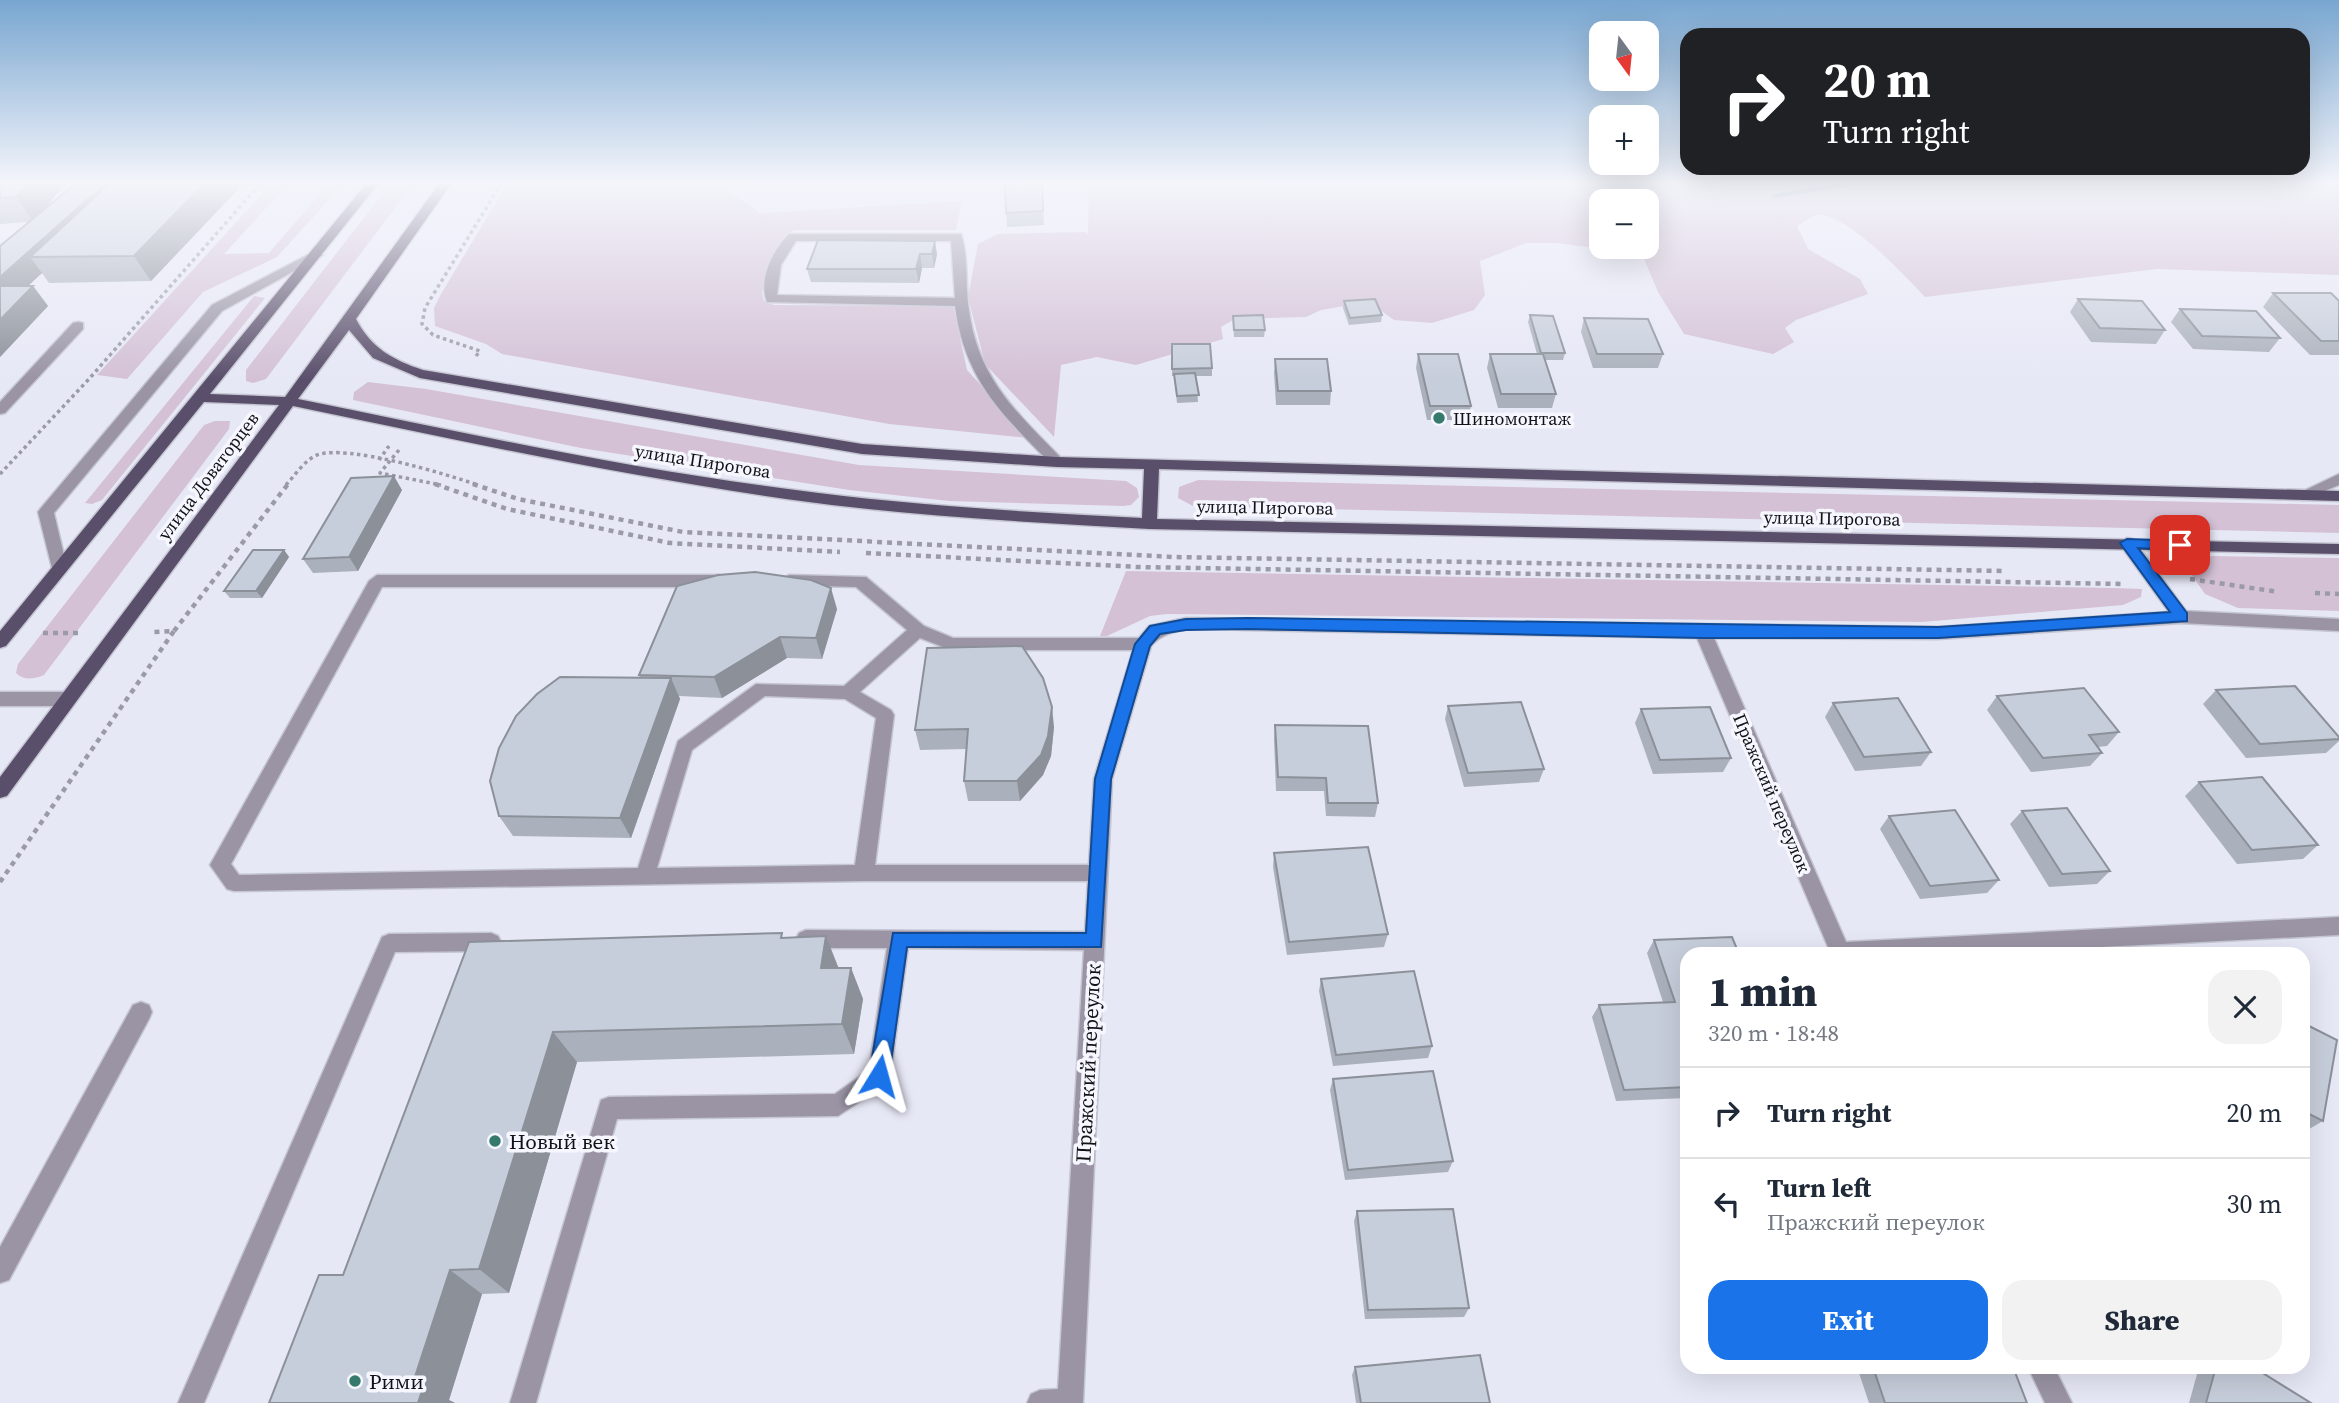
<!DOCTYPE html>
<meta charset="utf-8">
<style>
body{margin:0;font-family:"Source Serif 4",serif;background:#f2f2f3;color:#1f2937;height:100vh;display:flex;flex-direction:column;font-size:26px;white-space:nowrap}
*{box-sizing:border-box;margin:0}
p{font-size:23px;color:#747a83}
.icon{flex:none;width:38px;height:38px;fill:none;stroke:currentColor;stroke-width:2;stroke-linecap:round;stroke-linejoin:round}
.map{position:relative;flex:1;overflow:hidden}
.details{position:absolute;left:1680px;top:947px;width:630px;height:427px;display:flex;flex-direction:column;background:#fff;border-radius:21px;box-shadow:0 7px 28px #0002}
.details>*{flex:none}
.hud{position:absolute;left:1680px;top:28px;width:630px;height:147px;border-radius:21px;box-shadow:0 7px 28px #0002;background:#202124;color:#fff;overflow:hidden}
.needle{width:46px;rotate:165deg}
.tools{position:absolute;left:1589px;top:21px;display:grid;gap:14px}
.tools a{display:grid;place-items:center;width:70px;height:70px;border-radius:14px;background:#fff;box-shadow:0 7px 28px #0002;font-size:35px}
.pin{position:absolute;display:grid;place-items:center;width:60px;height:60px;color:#fff;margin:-30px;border-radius:14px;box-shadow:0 4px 10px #0006}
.me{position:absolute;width:77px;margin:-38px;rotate:8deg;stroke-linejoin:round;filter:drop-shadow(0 0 5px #0008)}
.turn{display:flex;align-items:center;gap:24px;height:147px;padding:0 28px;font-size:32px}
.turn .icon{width:91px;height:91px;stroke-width:2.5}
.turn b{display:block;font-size:49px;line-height:60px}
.round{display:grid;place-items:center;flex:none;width:74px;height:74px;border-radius:21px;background:#f2f2f3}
.head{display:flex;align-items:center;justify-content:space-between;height:119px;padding:0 28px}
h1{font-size:42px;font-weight:800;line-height:52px}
.button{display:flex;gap:14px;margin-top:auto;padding:14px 28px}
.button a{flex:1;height:80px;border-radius:21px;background:#1a73e8;color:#fff;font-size:28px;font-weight:800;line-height:80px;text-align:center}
.button a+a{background:#f2f2f3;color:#1f2937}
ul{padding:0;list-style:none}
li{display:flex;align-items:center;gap:21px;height:91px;padding:0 28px;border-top:2px solid #e0e1e3}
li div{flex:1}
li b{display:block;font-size:26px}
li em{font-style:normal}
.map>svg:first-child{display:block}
.green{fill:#d4c1d6;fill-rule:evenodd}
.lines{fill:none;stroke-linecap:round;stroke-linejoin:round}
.stream{fill:#7092ac;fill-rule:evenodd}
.minor-casing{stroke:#c5c6d2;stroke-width:3}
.major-casing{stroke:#c5c6d2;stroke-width:3}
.path-far1{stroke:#9a9ba6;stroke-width:3.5;stroke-dasharray:3.5 3.5;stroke-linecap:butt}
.path{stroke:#9a9ba6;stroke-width:4.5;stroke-dasharray:5 5;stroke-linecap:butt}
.minor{fill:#9a94a5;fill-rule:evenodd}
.major{fill:#5a4f6b;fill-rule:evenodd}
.wall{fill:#abb1bc}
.shaded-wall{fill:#8b9099}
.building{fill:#c7cedb;stroke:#8b9099;stroke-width:2}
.route{fill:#1a73e8;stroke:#114b97;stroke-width:2}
.poi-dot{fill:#367a6d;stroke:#f5f6fe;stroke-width:2.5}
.labels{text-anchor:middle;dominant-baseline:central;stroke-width:7;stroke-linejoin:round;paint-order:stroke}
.poi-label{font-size:18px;fill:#111116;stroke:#f5f6fe;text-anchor:start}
.street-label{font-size:18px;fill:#111116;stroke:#f5f6fe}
.near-street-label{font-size:21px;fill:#111116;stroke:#f5f6fe}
.near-poi-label{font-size:21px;fill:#111116;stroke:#f5f6fe;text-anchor:start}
</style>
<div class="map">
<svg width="2339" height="1403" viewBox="0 0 2339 1403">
<rect width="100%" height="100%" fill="#e7e8f6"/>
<g class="green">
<polygon points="271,184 288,184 224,254 269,253 328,184 343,184 277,257 203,292 127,379 97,375"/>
<polygon points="390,184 413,184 266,379 253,383 246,381 246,370"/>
<path d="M 507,184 L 717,184 L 760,213 L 962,201 L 956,230 L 794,230 C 770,243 769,269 762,293 L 764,301 L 774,305 L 953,306 L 967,370 L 1029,438 L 889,424 L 502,354 L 486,344 L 435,326 L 434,308 L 441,294 Z"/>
<path d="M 1089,184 L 2339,184 L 2339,275 L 2157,269 L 1925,297 C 1906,277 1845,211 1817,215 C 1811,216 1803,223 1797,226 L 1808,249 L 1860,279 L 1868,294 L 1796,320 L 1785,328 L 1794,342 L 1773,354 L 1684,334 L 1658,292 L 1642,254 L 1557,243 L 1526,243 L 1480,261 L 1485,295 L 1474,310 L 1432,323 L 1394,320 L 1369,302 L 1321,310 L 1306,317 L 1235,319 L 1221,327 L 1223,339 L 1136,365 L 1097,357 L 1061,365 L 1054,437 L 985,364 L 968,297 L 978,244 L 998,234 L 1086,232 L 1088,235 ZM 1601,201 L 1647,201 L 1647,247 L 1601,247 Z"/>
<polygon points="254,296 265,298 102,500 92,504 85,503"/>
<polygon points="368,382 426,389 859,465 1126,481 1137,488 1139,497 1131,505 1123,506 949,501 849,490 581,448 353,400 354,392"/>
<path d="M 215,421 L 230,421 L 229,429 L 44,675 C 34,679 24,681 16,673 L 18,664 L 204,425 Z"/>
<polygon points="1198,480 2339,505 2339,533 1193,506 1178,498 1179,487"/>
<polygon points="2212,556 2339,558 2339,611 2238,608 2205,594 2186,567"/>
<polygon points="1126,571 2114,588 2142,589 2141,597 2123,605 1922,622 1167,614 1150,616 1107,636 1100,636"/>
</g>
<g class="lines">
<polygon class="stream" points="1834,184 1851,184 1847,186 1775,198 1771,196 1775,194"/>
<defs>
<g id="minor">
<path d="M 789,234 L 961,234 C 969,256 965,287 969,310 C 978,378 1016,412 1062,459 L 1062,465 L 1052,465 C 1002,414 965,381 955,306 L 767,302 C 758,279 773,250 789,234 ZM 796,241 L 951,241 L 955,298 L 777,295 L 781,265 Z"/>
<polygon points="313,252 323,255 222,311 54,513 67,568 65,572 53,572 38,512 41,508 212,305"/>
<polygon points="78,322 83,323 83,329 5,413 0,414 0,402 73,323"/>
<polygon points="2339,474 2339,485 2303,500 2295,495"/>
<path d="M 2127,538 L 2133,539 L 2186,611 L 2339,619 L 2339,631 L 2181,623 L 1938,639 L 1714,638 L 1846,942 L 2339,917 L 2339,935 L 1964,954 L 1831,954 L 1697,638 L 1248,630 C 1218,630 1172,621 1151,646 L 1112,779 L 1083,1403 L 1027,1403 L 1031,1394 L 1040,1390 L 1058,1389 L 1084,950 L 908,948 L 890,1076 L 887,1083 L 838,1116 L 617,1119 L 536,1403 L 510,1403 L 601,1100 L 609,1097 L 835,1094 L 869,1070 L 887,948 L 806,948 L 799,945 L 796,939 L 799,933 L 806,930 L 1085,932 L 1088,881 L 864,881 L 234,891 L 227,889 L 210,865 L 369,581 L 377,575 L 719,575 L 727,581 L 719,587 L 382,587 L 231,864 L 239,875 L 638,868 L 678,741 L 756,684 L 844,686 L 907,630 L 856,587 L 783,585 L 781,581 L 789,575 L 866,577 L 924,626 L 953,638 L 1139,638 L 1149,626 L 1186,618 L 1938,627 L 2169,612 L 2119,543 ZM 920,638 L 951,650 L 1133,650 L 1094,779 L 1089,865 L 875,865 L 894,715 L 891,710 L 860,692 ZM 765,696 L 845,699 L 876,718 L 855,865 L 657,868 L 692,750 Z"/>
<polygon points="0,692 68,692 77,699 68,706 0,706"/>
<polygon points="491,933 498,936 501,942 498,948 491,951 395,952 204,1403 178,1403 382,937 389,934"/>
<polygon points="141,1002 149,1005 152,1012 149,1019 9,1280 0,1283 0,1247 133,1005"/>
<polygon points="2028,1367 2054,1367 2072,1403 2045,1403"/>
</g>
<path id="major" d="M 366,184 L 378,184 L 210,394 L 285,397 L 439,184 L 451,184 L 356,319 C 371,348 393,360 423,370 L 862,444 L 1057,457 L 2339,491 L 2339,501 L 1159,469 L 1157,519 L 2339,544 L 2339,554 L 1149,529 C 1028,522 906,516 786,499 C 620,475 456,440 293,406 L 7,796 L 0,798 L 0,777 L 279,405 L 204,402 L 6,646 L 0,648 L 0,631 ZM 349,330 L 373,358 L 420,378 L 862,454 L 1057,467 L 1144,469 L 1142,518 C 1023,512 905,505 788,489 C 623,468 461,432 298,399 Z"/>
</defs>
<use href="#minor" class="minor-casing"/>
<use href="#major" class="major-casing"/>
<g class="path-far1">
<polyline points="476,356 480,351 433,335 422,324 425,308 501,184"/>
<polyline points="399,450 380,473 441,485"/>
<polyline points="379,460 389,446"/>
<polyline points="0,474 89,379 260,184"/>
<path d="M 286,485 C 295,475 305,460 317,455 C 347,444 446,474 478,485"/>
</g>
<g class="path">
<polyline points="435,484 507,509 670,543 840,552"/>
<polyline points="473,484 518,499 683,532 1174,557 2004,571"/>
<polyline points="866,553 1138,567 2124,584"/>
<polyline points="2190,579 2279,592"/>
<polyline points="2315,593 2339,594"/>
<polyline points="174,631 288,484"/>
<polyline points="43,633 83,633"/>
<polyline points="0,882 174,631 154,632"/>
</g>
<use href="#minor" class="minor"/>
<use href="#major" class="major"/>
</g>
<g class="wall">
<polygon points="0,184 65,184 44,209 243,184 151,281 49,283 42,273 28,286 33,286 48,306 0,357 29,222 0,224"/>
<polygon points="1042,184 1044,225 1007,227 1006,213"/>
<polygon points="818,240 937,254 934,268 922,268 919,283 811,282 807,269"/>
<polygon points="2273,293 2339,301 2339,355 2310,355 2263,307"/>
<polygon points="2078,299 2165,330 2156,344 2091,342 2070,312"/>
<polygon points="1344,301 1382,315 1381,322 1349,325 1343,308"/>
<polygon points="2180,309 2280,338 2269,352 2193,349 2171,322"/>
<polygon points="1530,315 1565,353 1563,360 1545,360 1556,394 1552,408 1498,408 1487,368 1490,354 1537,354 1528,322"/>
<polygon points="1233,316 1265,330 1264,337 1234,337"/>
<polygon points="1584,318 1663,354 1658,368 1593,368 1581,332"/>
<polygon points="1172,344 1212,368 1212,376 1196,376 1198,402 1177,403 1174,376 1172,376"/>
<polygon points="1418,354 1471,406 1468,420 1427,420 1416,368"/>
<polygon points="1275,359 1331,391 1330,405 1276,405 1274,373"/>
<polygon points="402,490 358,571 313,573 303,559"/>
<polygon points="284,550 289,557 262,598 230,598 224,591"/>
<polygon points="837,609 822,659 787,658 722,698 679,696 680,699 631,838 513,836 499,816 640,678 639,675"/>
<polygon points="2216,690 2339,737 2339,741 2326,753 2246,758 2203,704"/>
<polygon points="1997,696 2119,732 2107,746 2098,747 2102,753 2090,766 2031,772 1987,710"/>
<polygon points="1833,703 1931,752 1921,766 1855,771 1825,717"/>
<polygon points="1448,706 1544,769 1539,782 1464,787 1445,719"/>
<polygon points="1641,709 1731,758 1723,772 1653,774 1635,723"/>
<polygon points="1275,725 1378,803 1375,817 1326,816 1324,791 1276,791 1274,739"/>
<polygon points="1054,727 1051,756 1043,775 1020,801 968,801 964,781 966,749 920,750 915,730"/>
<polygon points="2199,782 2318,845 2303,859 2237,864 2185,796"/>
<polygon points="2022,811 2110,871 2097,884 2049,887 2010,824"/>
<polygon points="1889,816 1999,880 1987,893 1920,899 1880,829"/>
<polygon points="1274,853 1388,934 1384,947 1287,955 1273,867"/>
<polygon points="784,938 839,968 851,968 863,999 854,1054 577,1062 509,1293 482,1294 449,1400 455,1403 269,1403 343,1275 469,942"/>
<polygon points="1654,940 1687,954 1687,1098 1616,1101 1592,1017 1599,1005 1663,1002 1647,953"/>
<polygon points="1321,979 1432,1046 1428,1058 1333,1066 1319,991"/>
<polygon points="2303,1023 2323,1121 2304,1132 2303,1132"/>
<polygon points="1333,1079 1453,1161 1448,1172 1345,1180 1330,1090"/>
<polygon points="1357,1211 1469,1308 1464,1317 1365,1319 1354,1221"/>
<polygon points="1355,1367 1490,1403 1356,1403 1352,1375"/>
<polygon points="1857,1367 2013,1367 2027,1403 1869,1403"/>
<polygon points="2199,1367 2253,1367 2311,1403 2189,1403"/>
</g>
<g class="shaded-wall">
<polygon points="27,184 65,184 34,222 16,197"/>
<polygon points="105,184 139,184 30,257 42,273 5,307 0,300 0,277"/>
<polygon points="204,184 243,184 151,281 134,256"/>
<polygon points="935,241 937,254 934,268 932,254"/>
<polygon points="920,254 922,268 919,283 916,269"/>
<polygon points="33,286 48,306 0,357 0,320"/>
<polygon points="394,476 402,490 358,571 349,557"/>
<polygon points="284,550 289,557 262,598 256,591"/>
<polygon points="831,588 837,609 822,659 816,638"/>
<polygon points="780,637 787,658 722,698 714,677"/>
<polygon points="671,678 680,699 631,838 620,818"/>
<polygon points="1052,707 1054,727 1051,756 1043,775 1020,801 1017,781"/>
<polygon points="826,936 839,969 821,968"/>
<polygon points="851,968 863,999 854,1054 842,1024"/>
<polygon points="553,1032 577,1062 509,1293 479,1269"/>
<polygon points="450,1270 482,1294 449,1400 455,1403 418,1403 412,1386"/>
</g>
<g class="building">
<polygon points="0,184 27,184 16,197 0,198"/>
<polygon points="75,184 105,184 0,277 0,246"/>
<polygon points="109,184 204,184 134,256 30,257"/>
<polygon points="1005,184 1042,184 1043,211 1006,213"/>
<polygon points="818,240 935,241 932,254 920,254 916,269 807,269"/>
<polygon points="0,286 33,286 0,320"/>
<polygon points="2273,293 2331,293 2339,301 2339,341 2321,341"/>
<polygon points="1375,299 1382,315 1350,318 1344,301"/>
<polygon points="2078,299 2142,301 2165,330 2100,328"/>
<polygon points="2180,309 2256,311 2280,338 2202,336"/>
<polygon points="1263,315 1265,330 1234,330 1233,316"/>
<polygon points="1530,315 1553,316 1565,353 1541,353"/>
<polygon points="1584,318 1648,319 1663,354 1597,354"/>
<polygon points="1172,344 1210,344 1212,368 1172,369"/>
<polygon points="1418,354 1458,354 1471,406 1430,406"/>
<polygon points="1490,354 1543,354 1556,394 1501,394"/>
<polygon points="1275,359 1327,359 1331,391 1278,391"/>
<polygon points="1195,373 1199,395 1177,396 1174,374"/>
<polygon points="394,476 349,557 303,559 351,478"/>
<polygon points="253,550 284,550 256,591 224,591"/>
<polygon points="755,572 811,580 831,588 816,638 780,637 714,677 639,675 677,586 718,575"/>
<polygon points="1022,646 1043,678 1052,707 1048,736 1041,755 1017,781 964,781 968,729 915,730 927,648"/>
<polygon points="560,677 671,678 620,818 499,816 490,781 499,748 516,716 537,694"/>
<polygon points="2295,686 2339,737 2339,739 2260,744 2216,690"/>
<polygon points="2084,688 2119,732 2089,735 2102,753 2043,758 1997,696"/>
<polygon points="1898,698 1931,752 1864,757 1833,703"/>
<polygon points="1521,702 1544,769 1468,773 1448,706"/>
<polygon points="1710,707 1731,758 1660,760 1641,709"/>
<polygon points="1275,725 1368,726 1378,803 1328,803 1326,778 1278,777"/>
<polygon points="2262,777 2318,845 2252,850 2199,782"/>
<polygon points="2067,808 2110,871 2062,874 2022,811"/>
<polygon points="1955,810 1999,880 1930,886 1889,816"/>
<polygon points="1368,847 1388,934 1289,942 1274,853"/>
<polygon points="782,933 781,938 826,936 821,968 851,968 842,1024 553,1032 479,1269 450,1270 412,1386 424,1385 418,1403 269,1403 319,1275 343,1275 469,942"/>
<polygon points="1732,937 1739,954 1687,954 1687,1087 1624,1090 1599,1005 1675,1002 1654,940"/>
<polygon points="1414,971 1432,1046 1336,1055 1321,979"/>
<polygon points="2303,1023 2337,1040 2323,1121 2303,1111"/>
<polygon points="1433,1071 1453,1161 1348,1170 1333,1079"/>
<polygon points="1453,1209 1469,1308 1368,1310 1357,1211"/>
<polygon points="1480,1355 1490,1403 1361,1403 1355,1367"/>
<polygon points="1873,1367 2013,1367 2027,1403 1885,1403"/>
<polygon points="2216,1367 2253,1367 2311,1403 2206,1403"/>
</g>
<linearGradient id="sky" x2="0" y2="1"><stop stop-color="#78a6d0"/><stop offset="0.48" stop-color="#f4f5fb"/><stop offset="1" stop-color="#f4f5fb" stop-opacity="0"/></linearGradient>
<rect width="2339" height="380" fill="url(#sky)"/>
<polygon class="route" points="2127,539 2185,541 2185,548 2180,550 2138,548 2187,613 2187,621 1938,638 1703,638 1248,629 1186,630 1160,634 1150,646 1111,779 1101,947 907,947 889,1076 886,1083 879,1086 872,1083 869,1076 893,933 1086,933 1095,779 1135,644 1150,626 1186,619 1248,618 1938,627 2170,612 2120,543"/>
<g class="poi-dot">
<circle cx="1439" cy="418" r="7"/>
<circle cx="495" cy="1141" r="7"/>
<circle cx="355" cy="1381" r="7"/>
</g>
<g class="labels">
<g class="poi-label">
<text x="1453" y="418">Шиномонтаж</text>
</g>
<g class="street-label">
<text transform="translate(703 461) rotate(9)">улица Пирогова</text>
<text transform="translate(208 476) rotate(-53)">улица Доваторцев</text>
<text transform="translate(1265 507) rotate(1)">улица Пирогова</text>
<text transform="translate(1832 518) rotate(1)">улица Пирогова</text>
<text transform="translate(1772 793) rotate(67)">Пражский переулок</text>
</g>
<g class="near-street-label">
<text transform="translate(1088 1063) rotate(-87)">Пражский переулок</text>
</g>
<g class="near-poi-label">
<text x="509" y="1141">Новый век</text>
<text x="369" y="1381">Рими</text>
</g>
</g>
</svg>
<div class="tools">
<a><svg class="needle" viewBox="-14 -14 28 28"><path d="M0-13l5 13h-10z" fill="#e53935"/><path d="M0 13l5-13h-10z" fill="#747a83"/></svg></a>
<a>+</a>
<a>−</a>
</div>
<div class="pin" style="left:2180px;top:545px;background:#d93025"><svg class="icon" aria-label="arrive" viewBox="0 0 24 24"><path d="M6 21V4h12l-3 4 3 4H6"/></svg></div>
<svg class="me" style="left:879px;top:1076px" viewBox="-20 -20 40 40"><path d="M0-17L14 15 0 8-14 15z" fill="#1a73e8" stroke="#fff" stroke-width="4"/></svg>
<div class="hud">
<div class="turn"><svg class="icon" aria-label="right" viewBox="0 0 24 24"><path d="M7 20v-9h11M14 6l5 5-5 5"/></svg><div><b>20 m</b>Turn right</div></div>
</div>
<section class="details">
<div class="head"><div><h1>1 min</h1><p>320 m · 18:48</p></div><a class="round"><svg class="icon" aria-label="close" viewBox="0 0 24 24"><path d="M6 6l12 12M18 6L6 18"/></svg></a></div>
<ul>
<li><svg class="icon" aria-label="right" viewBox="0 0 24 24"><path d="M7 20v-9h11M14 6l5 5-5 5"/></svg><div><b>Turn right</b></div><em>20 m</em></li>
<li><svg class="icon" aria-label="left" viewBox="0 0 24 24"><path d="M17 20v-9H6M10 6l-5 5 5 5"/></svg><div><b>Turn left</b><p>Пражский переулок</p></div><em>30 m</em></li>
</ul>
<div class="button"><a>Exit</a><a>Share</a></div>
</section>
</div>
